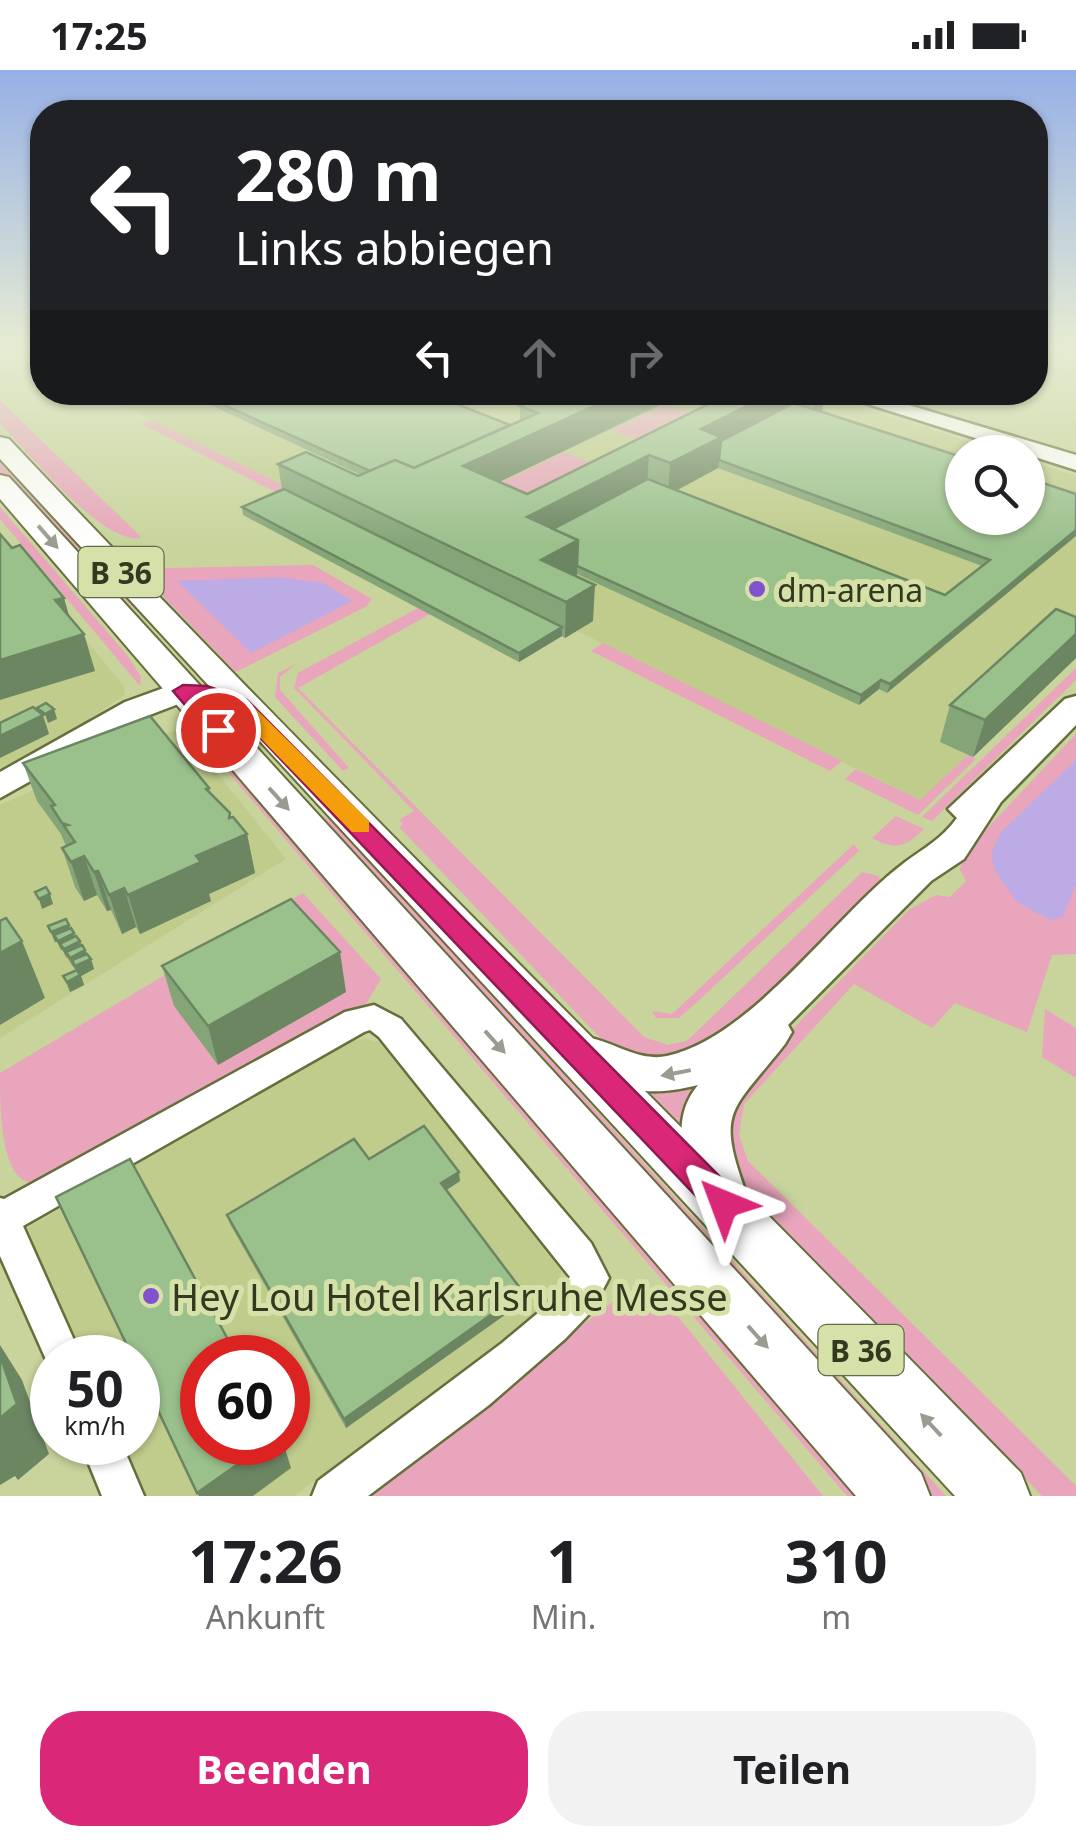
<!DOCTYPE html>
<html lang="de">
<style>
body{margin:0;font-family:"Noto Sans",sans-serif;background:#f2f2f2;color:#202124;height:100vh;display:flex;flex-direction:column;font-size:38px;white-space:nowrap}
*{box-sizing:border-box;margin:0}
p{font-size:32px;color:#757577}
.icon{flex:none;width:55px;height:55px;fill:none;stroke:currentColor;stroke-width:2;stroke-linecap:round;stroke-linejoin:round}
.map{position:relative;height:1426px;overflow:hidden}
.drawer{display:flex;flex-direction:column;background:#fff;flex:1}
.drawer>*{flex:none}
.guide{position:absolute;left:30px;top:30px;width:1018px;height:305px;border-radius:40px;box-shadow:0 2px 8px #0004;background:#202124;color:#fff;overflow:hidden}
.controls{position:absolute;left:945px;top:365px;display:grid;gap:20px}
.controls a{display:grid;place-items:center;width:100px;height:100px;border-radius:50%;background:#fff;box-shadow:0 2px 8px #0004;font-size:50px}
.speed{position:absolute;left:30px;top:1265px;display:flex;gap:20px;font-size:50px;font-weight:700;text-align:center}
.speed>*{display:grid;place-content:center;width:130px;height:130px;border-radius:50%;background:#fff;box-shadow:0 2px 8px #0004;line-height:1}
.speed small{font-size:25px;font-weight:400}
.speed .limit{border:15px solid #d22;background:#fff;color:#111}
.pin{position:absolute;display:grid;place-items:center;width:85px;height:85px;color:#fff;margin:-42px;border:5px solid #fff;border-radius:50%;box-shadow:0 2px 10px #0007}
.me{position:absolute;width:110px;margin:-55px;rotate:316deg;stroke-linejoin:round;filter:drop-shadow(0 0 8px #0008)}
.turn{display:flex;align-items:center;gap:35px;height:210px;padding:0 40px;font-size:45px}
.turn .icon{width:130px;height:130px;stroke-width:2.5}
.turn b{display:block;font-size:70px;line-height:85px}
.lanes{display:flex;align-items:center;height:95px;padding:0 40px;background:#0003;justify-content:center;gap:50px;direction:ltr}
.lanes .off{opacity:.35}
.eta{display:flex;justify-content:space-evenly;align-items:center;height:170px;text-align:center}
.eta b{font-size:60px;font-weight:700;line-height:70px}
.action{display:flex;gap:20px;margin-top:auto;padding:20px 40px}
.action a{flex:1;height:115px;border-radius:40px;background:#db2777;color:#fff;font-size:40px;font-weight:700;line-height:115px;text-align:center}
.action a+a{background:#f2f2f2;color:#202124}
.status{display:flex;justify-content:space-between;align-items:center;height:70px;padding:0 50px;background:#fff;direction:ltr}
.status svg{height:28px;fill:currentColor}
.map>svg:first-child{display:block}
.built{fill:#bfcc8c;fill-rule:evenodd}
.green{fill:#e8a5bb}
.water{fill:#bcabe5}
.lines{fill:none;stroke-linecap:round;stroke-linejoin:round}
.street-casing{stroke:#666f3b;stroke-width:5}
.secondary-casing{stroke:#666f3b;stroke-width:5}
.primary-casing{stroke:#666f3b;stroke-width:4}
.street{fill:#fff;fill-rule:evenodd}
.secondary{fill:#fff;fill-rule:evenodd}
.primary{fill:#fff;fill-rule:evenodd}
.wall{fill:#84a578;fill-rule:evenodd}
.shaded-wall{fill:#6c8662}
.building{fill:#9ac08c;stroke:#6c8662;stroke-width:2.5}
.oneway{fill:#999c90}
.route{fill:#db2777;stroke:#8e194d;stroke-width:2.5}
.slow{fill:#f59e0b}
.poi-dot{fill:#8052cb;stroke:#d5e1a8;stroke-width:4}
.labels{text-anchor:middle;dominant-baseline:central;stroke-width:10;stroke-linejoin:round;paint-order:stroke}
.shield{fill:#d5e1a8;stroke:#646b4a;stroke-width:2.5}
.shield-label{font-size:30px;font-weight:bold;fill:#333821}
.poi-label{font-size:32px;fill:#333821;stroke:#d5e1a8;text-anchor:start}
.near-poi-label{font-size:38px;fill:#333821;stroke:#d5e1a8;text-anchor:start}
</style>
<div class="status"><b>17:25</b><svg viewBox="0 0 49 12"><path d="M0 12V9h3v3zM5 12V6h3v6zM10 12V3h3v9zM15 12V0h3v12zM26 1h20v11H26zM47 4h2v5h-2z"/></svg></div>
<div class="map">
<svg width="1076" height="1426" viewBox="0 0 1076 1426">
<rect width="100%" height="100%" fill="#c8d49c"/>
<g class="built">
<polygon points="113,322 812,323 1003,382 962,382 962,448 1028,448 1028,390 1076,406 1076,588 924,732 577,561 565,568 293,420 102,326"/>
<polygon points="0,465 123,615 125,625 89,649 92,652 0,699"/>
<polygon points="182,659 286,789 0,968 0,735 158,665"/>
<path d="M 365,969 L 379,972 L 391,983 L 561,1201 L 560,1218 L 523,1254 L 294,1426 L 146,1426 L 121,1373 L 138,1372 L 138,1288 L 83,1287 L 24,1160 L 349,971 ZM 202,1288 L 288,1288 L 288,1372 L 202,1372 Z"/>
</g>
<g class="green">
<path d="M 0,330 L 140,466 L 140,468 C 102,474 26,381 0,353 Z"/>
<polygon points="666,334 724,354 669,382 611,360"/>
<polygon points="151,350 295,421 283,426 142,354"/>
<polygon points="564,382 623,406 560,439 500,413"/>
<polygon points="0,393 190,595 100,504 80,491 0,402"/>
<polygon points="0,437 127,585 141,607 140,616 0,449"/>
<polygon points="113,475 165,498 313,495 372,529 367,536 236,602"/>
<polygon points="418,538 430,544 298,618 644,967 668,975 687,971 862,802 878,806 882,813 716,979 663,996 610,978 399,757 403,754 399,750 414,741 294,618 298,603"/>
<polygon points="603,573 842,691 830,701 591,581"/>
<polygon points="296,594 280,607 280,620 349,698 343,701 275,627 278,603"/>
<polygon points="1076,598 1076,610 932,751 922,747"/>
<polygon points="196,657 871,1426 847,1426 192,660"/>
<polygon points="1076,664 1076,884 1052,885 1027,962 955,933 932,958 854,914 744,1034 739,1065 748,1091 1076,1416 1076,1426 1042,1426 730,1103 722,1039 733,1020 910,839 936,825 950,827 966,811 960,800 963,784"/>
<polygon points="968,685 976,689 918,745 845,709 856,699 920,730"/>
<polygon points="312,739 337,755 946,1426 924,1426"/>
<path d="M 896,746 L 924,759 C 906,777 895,781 872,768 Z"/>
<polygon points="854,774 859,781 696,933 679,948 656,948 652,941 672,944"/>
<path d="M 303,823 L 381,909 L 366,934 L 36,1113 C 0,1116 0,1038 0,1003 Z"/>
<polygon points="1045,939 1076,958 1076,1008 1042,987"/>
<polygon points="705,1009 691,1073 627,1013 677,1020"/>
<polygon points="659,1223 823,1426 361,1426 619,1227"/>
</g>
<g class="water">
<polygon points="278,507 323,513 352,531 251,583 177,511"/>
<polygon points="1076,690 1076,814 1063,847 1050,850 1017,832 995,801 991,784 1000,763"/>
</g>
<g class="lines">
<defs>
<g id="street">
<polygon points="374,935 401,949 591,1173 609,1208 591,1242 565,1269 489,1335 368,1426 312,1426 318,1411 502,1273 538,1243 570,1207 379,967 370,960 364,962 23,1156 82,1288 52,1288 52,1303 0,1186 0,1128 4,1129 345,942"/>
<polygon points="80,1372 121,1372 144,1426 102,1426"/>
</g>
<g id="secondary">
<polygon points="830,322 865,322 1076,385 1076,400"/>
<polygon points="183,611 194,614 199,621 194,628 147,646 0,728 0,702 125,632"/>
<path d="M 1076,626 L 1076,655 L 1001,732 L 964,789 L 931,811 L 788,955 L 792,962 L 785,974 C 730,1044 715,1039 748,1128 L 740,1144 L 723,1150 L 706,1144 C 687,1104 666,1053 698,1015 C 638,1030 619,1016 563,995 L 557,982 L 563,969 C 599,957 630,994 667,986 C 753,967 835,845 904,793 C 924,778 942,769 957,748 L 948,739 L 1065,629 Z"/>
</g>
<g id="primary">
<path d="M 0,367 L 9,369 C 340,720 685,1057 1021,1403 L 1030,1426 L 955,1426 L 0,389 Z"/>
<polygon points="0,405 9,407 921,1403 930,1426 856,1426 0,429"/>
</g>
</defs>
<use href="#street" class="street-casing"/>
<use href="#secondary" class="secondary-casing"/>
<use href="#primary" class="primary-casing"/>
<use href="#street" class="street"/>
<use href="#secondary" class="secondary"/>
<use href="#primary" class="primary"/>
</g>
<g class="wall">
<path d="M 513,322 L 825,322 L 821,341 L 1076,424 L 887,623 L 879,619 L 859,635 L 577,504 L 574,506 L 593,551 L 565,568 L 562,566 L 519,592 L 243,445 L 242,437 L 282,420 L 278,394 L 358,406 L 361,405 L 206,333 L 204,326 L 510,355 L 520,351 L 520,336 L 534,330 ZM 685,324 L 712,333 L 527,424 L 499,412 ZM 718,398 L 982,496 L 945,525 L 677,420 Z"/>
<polygon points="1076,547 1076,588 973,687 940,672 950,635"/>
<polygon points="23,693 209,718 211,724 247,764 255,803 209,824 211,831 140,864 136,857 122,864 111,840 107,841 97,825 84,831 75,817 62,778 66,776 61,764 37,731"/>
<polygon points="48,856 71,858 91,889 94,899 81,906 84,915 70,922 63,906 75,900 57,872 55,872"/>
<polygon points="162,896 346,922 218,995 174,936"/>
<polygon points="369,1089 460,1111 446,1120 523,1222 523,1232 346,1358 230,1154 227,1145"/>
</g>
<g class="shaded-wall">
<polygon points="625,322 685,322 464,429 463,396"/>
<polygon points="774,322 796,322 793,340 720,379 718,398 668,425 670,393 701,359"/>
<polygon points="816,322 825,322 822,341 812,346"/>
<polygon points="649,385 647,417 536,476 527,447"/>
<polygon points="1076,460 1076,466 887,623 890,614"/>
<polygon points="578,470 577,505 545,523 541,490"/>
<polygon points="595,515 593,551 565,568 566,532"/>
<polygon points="64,528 74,563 55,530"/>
<polygon points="562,557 562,566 519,592 519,583"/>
<polygon points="84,564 95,601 0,630 0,590"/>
<polygon points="1076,564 1076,588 973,687 985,650"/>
<polygon points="881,610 879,619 859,635 861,625"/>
<polygon points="54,639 57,649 48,653 45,644"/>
<polygon points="43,645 49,664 0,688 0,666"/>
<polygon points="230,743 235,769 247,764 255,803 209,824 211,831 140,864 128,825 196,786 229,748"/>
<polygon points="84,786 97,825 84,831 71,792"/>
<polygon points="98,801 111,840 107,841 94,802"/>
<polygon points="124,818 136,857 122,864 109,825"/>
<polygon points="50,824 53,834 42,839 39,829"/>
<polygon points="69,855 78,872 80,871 84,881 85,880 89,890 91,889 94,899 81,906 84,915 70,922 67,912 79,906 72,890 73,897 70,888 66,882 67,889 60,874 62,880 61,880 54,865 57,872 55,872 51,862"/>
<polygon points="22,871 45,928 0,955 0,883"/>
<polygon points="340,882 346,922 218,995 208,956"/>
<polygon points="459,1102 460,1111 442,1123 441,1113"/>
<polygon points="523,1222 523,1232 346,1358 344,1349"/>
<polygon points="0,1275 22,1310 49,1384 18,1410 15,1406 0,1415"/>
<polygon points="269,1372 283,1372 291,1398 253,1426 199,1426 197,1423"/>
</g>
<g class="building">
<polygon points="213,322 426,322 510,355 414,398 395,390 370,401 204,326"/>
<polygon points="534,322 552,322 544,326"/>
<polygon points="552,322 625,322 463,396 527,424 733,322 774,322 701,359 721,367 670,393 649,385 527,447 578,470 541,490 595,515 566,532 278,394 306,382 358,406 395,390 414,398 538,343 520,336"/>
<polygon points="794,333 962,387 962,448 1028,448 1028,408 1076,424 1076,460 890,614 881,610 861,625 577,496 578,470 553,459 648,409 945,525 990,490 719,390 721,371"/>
<polygon points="284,419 562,557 519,583 242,437"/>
<polygon points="0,464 12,478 20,475 64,528 55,530 84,564 0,590"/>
<polygon points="1056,539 1076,547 1076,564 985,650 950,635"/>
<polygon points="46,633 54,639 45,644 37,638"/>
<polygon points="33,637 43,645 0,666 0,653"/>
<polygon points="150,646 209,718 206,719 230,743 229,748 233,747 247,764 196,786 201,792 128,825 124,818 109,825 98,801 94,802 84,786 71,792 62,778 75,772 64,756 68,755 62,753 51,736 55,735 23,693"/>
<polygon points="46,817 50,824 39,829 35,822"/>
<polygon points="291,829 340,882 208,956 162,896"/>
<polygon points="6,848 22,871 0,883 0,851"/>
<polygon points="66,849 69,855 51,862 48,856"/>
<polygon points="71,858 74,863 58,871 54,865"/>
<polygon points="76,866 80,871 64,879 60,874"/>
<polygon points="82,875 85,880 70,888 66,882"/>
<polygon points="87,884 91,889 75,896 72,890"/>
<polygon points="77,900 80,905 67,912 63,906"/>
<polygon points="424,1056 459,1102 441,1113 523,1222 344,1349 227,1145 354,1069 369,1089"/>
<polygon points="130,1089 238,1288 202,1288 202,1372 269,1372 197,1423 138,1298 138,1288 133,1288 56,1127"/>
<polygon points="0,1286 17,1334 0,1348"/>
</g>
<defs><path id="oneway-solid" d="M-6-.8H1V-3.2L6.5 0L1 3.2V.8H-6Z" transform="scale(2.5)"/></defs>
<g class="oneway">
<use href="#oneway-solid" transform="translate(48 467) rotate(49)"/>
<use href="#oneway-solid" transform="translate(279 729) rotate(48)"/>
<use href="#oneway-solid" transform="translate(495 972) rotate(48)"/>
<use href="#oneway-solid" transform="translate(676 1003) rotate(169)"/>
<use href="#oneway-solid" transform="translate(758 1267) rotate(48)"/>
<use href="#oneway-solid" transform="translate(931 1355) rotate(-133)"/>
</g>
<linearGradient id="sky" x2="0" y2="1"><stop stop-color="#96b0e7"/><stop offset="0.58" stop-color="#e6ecd2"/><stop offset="1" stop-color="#e6ecd2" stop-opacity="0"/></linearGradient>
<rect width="1076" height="476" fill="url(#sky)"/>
<polygon class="route" points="183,615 207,616 247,630 736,1123 741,1134 736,1144 724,1148 713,1144 232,638 201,628 229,660 225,664 210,664 173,621"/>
<polygon class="slow" points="248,636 255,638 369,751 369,762 352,762 240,647 237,642"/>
<g class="poi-dot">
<circle cx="757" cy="519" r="10"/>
<circle cx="151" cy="1226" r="10"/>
</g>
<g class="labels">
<g class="shield">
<rect x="78.5" y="477" width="85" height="50" rx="8"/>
<rect x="818.5" y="1255" width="85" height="50" rx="8"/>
</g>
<g class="shield-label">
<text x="121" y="502">B 36</text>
<text x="861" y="1280">B 36</text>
</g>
<g class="poi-label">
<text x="777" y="519">dm-arena</text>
</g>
<g class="near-poi-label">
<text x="171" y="1226">Hey Lou Hotel Karlsruhe Messe</text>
</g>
</g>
</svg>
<div class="controls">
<a><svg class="icon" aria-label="search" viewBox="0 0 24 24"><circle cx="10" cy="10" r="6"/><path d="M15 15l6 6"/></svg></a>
</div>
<div class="speed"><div>50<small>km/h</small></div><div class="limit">60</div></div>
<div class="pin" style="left:218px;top:660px;background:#d93025"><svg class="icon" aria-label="arrive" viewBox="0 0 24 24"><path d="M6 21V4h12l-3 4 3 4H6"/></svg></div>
<svg class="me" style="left:724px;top:1134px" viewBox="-20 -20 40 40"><path d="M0-17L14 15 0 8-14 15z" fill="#db2777" stroke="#fff" stroke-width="4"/></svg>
<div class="guide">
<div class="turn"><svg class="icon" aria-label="left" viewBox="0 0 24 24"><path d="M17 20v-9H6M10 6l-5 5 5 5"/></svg><div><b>280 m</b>Links abbiegen</div></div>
<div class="lanes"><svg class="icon" aria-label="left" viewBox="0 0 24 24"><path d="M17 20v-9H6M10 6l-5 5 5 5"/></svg><svg class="icon off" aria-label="ahead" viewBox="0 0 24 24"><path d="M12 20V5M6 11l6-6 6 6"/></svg><svg class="icon off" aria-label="right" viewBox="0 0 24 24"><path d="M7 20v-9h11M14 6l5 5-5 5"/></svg></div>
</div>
</div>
<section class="drawer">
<div class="eta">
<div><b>17:26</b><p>Ankunft</p></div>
<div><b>1</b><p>Min.</p></div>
<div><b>310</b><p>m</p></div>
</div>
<div class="action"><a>Beenden</a><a>Teilen</a></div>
</section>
